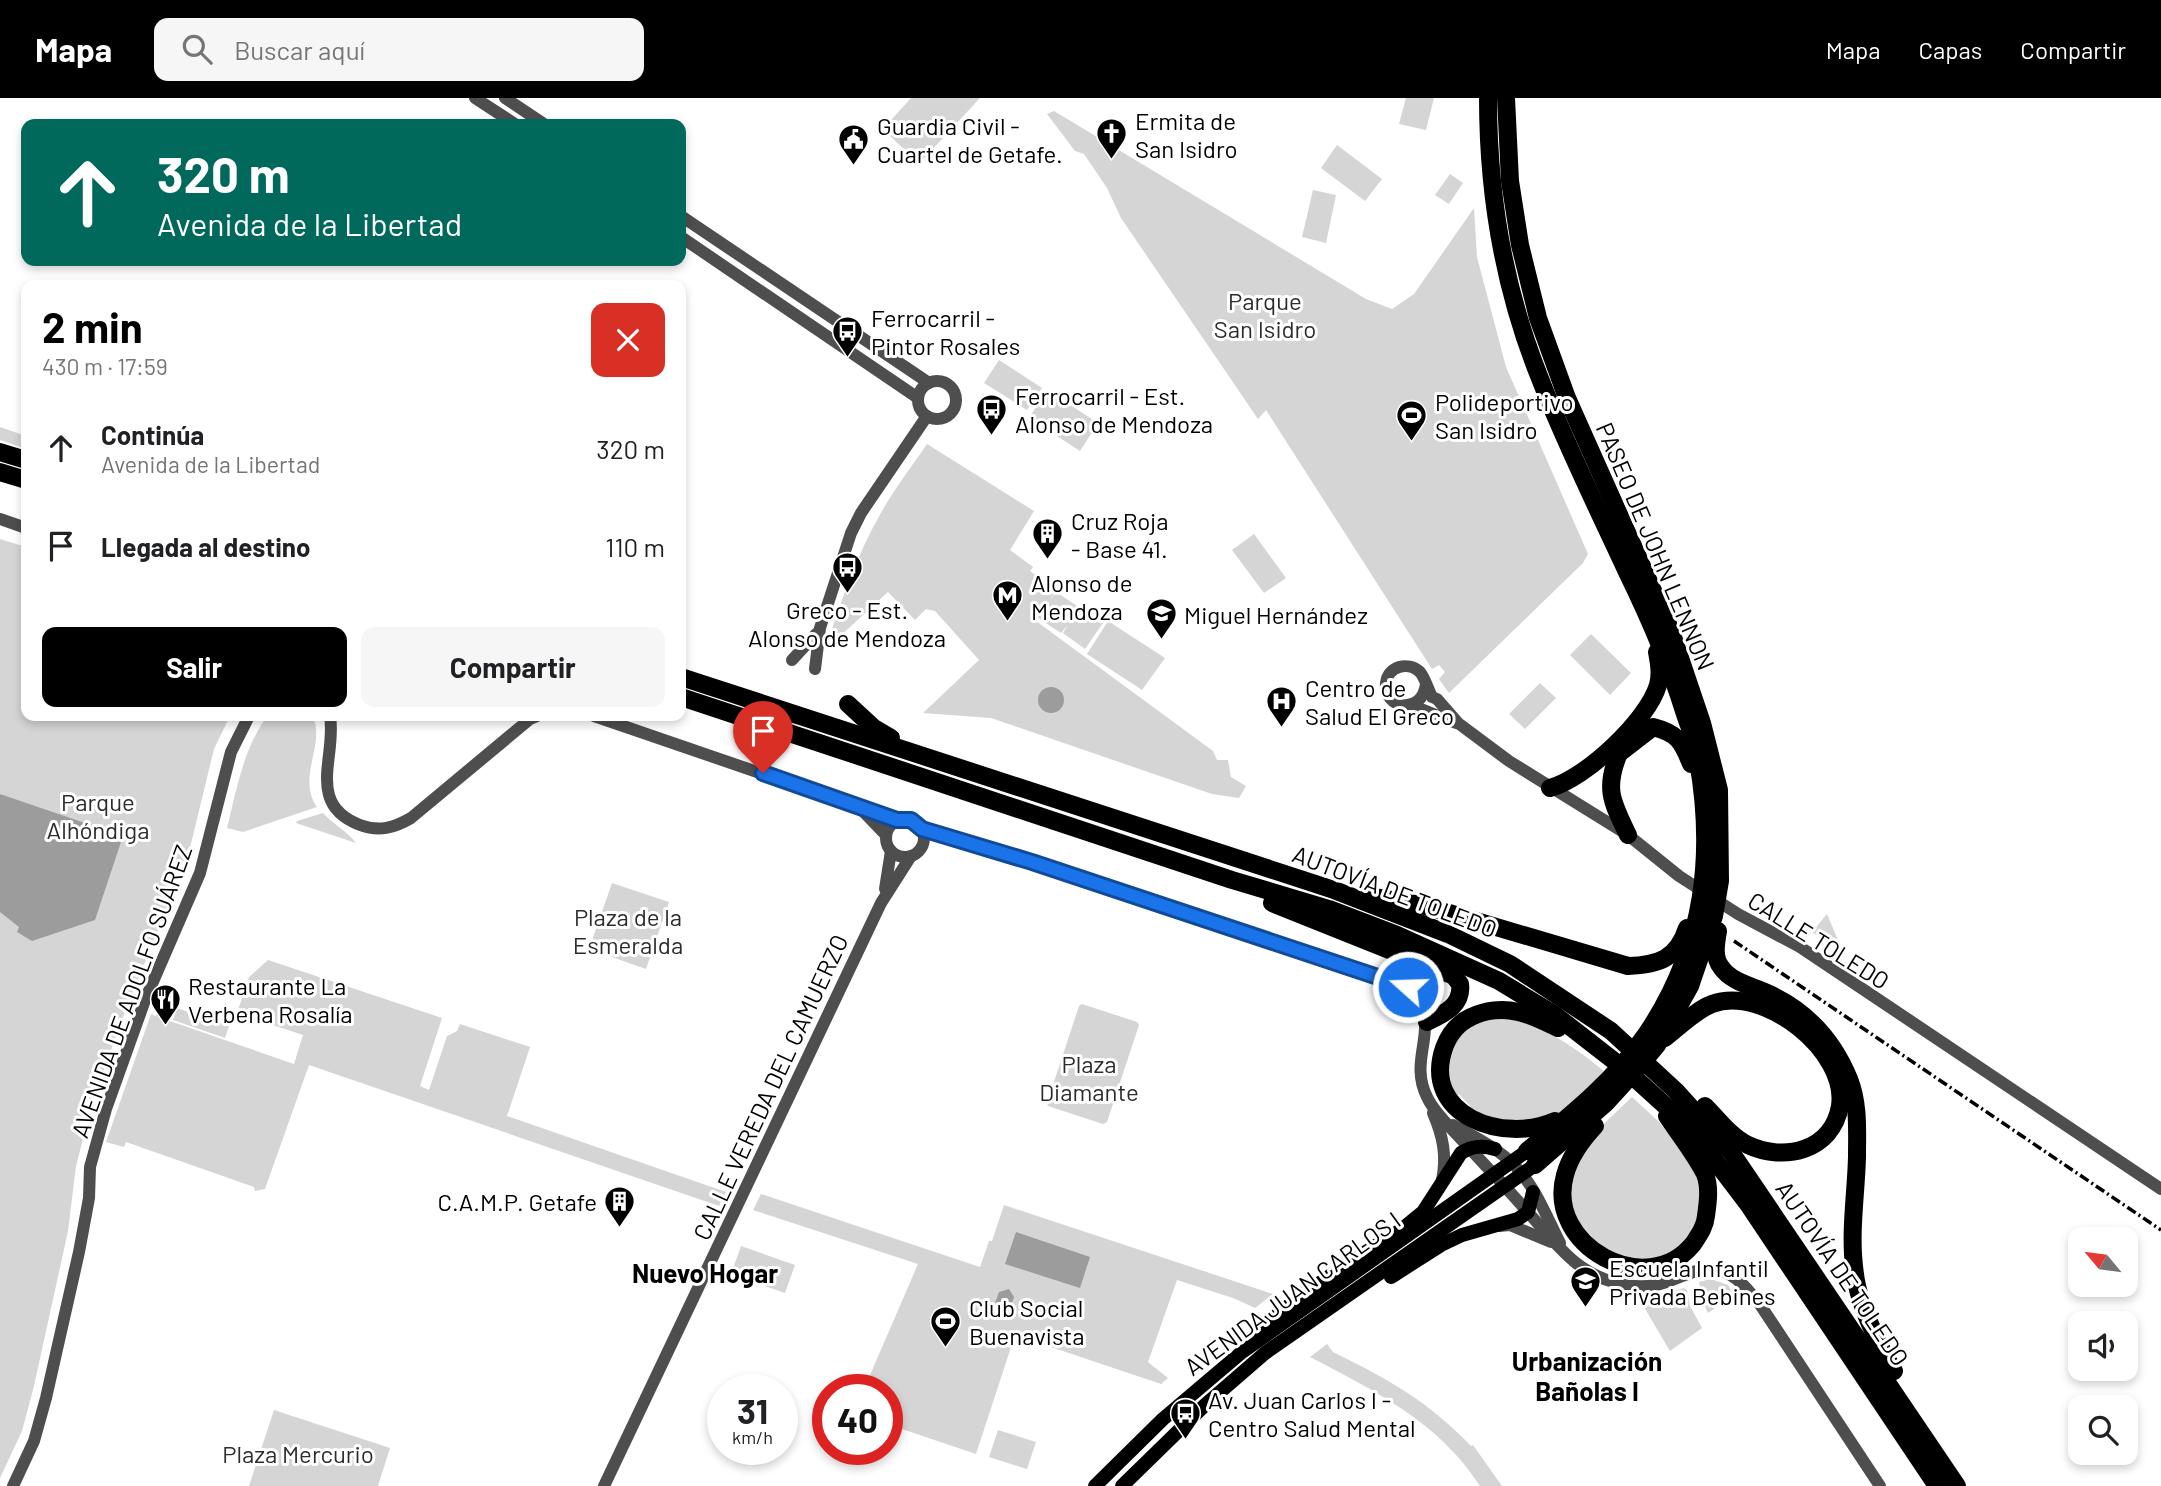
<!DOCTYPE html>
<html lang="es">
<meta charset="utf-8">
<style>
body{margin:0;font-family:Barlow,sans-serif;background:#f6f6f6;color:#202124;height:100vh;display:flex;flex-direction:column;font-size:26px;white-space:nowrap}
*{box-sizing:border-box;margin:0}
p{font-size:23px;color:#757577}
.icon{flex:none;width:38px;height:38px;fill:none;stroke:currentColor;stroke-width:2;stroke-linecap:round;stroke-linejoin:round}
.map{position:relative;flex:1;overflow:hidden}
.panel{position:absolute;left:21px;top:182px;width:665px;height:441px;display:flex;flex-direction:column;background:#fff;border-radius:14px;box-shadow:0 4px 10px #0003}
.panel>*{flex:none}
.hud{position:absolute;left:21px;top:21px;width:665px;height:147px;border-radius:14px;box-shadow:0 4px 10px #0003;background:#00695c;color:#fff;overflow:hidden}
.needle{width:46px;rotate:299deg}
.fabs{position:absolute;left:2068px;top:1129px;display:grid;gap:14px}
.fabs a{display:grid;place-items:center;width:70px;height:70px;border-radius:14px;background:#fff;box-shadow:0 4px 10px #0003;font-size:35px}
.speed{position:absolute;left:707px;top:1276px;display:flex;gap:14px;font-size:35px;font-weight:700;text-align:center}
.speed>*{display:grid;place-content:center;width:91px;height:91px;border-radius:50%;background:#fff;box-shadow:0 4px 10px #0003;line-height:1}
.speed small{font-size:18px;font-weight:400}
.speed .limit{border:10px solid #d22;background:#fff;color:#111}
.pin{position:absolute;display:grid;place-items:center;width:60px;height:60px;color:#fff;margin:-72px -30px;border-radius:50% 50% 50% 0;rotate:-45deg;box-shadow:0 0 7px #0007}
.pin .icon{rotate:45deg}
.me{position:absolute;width:77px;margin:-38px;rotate:290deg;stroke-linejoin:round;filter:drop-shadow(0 0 5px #0008)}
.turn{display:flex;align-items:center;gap:24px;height:147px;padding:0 21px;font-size:32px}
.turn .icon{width:91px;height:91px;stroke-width:2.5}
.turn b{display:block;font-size:49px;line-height:60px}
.round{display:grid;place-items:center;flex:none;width:74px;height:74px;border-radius:14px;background:#f6f6f6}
.summary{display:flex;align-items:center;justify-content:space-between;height:119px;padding:0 21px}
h1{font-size:42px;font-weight:700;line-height:52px;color:#000}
.primary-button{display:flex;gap:14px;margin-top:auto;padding:14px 21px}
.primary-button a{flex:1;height:80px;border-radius:14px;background:#000;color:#fff;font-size:28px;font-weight:700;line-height:80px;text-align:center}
.primary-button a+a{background:#f6f6f6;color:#202124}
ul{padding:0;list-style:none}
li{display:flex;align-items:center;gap:21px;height:98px;padding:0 21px}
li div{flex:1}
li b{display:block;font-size:26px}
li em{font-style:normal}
header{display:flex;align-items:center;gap:42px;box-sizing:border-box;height:98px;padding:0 35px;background:#000;color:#fff}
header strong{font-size:33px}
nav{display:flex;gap:38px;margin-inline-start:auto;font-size:24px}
.search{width:490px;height:63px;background:#f6f6f6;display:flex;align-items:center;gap:18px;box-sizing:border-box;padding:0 24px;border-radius:14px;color:#757577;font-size:26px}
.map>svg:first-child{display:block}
.green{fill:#d5d5d5}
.water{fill:#9c9c9c}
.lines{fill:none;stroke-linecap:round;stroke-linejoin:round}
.minor{stroke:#4e4e4e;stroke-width:12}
.major{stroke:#000;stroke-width:14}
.highway{stroke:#000;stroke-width:18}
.rail{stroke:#000;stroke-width:3.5;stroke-dasharray:10 3.5 2 3.5;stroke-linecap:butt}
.route-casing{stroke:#114b97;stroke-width:18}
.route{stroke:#1a73e8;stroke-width:12}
.labels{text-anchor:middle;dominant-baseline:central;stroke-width:6;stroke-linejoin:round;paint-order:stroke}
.poi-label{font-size:24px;fill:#000;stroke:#fff;text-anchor:start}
.park-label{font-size:24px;fill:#2c2c2c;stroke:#fff}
.street-label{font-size:24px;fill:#000;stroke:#fff}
.neighbourhood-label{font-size:26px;font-weight:bold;fill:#000;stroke:#fff}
</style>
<header>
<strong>Mapa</strong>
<div class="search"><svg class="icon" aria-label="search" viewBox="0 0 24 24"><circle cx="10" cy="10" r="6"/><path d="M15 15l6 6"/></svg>Buscar aquí</div>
<nav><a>Mapa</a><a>Capas</a><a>Compartir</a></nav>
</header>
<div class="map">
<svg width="2161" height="1388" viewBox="0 0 2161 1388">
<rect width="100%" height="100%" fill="#fff"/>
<g class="green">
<polygon points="911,0 980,0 919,66 883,31"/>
<polygon points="1406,0 1434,0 1426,32 1399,26"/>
<polygon points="1054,13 1366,201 1392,211 1414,196 1474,110 1477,159 1506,269 1588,456 1583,465 1449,595 1439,581 1445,574 1439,567 1432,571 1266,312 1258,321 1121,120 1107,90 1084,56 1075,53 1047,16"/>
<polygon points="1337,47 1382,81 1365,103 1321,70"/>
<polygon points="1450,76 1463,85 1449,106 1435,97"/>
<polygon points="1313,92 1336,97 1326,145 1302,139"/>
<polygon points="999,262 1042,290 1027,312 984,285"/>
<polygon points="1047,292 1098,325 1080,353 1029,320"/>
<polygon points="0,329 26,338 26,351 0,342"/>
<path d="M 927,346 L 1034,413 L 1010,452 L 1033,469 L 1030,473 L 1056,492 L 1050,502 L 1056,494 L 1103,525 L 1085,551 L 1063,535 L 1068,527 L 1061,535 L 1038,520 L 1036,523 L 1213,653 L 1217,662 L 1228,662 L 1231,679 L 1246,688 L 1239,700 L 1212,696 L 991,620 L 923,615 L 979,562 L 935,513 L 926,511 L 915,522 L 888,494 L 825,552 C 841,504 856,458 882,413 C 895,390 912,368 927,346 Z"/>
<polygon points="1254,436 1286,480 1264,495 1232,452"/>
<polygon points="0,441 26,449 26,618 230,618 214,651 188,758 126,911 93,1002 76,1068 68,1133 34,1288 22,1333 0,1380"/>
<polygon points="1108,523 1165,560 1142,592 1087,556"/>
<polygon points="1591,536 1631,575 1610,597 1570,557"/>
<polygon points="1540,585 1556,600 1525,631 1509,616"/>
<path d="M 267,618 L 312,618 C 327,643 296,680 317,709 L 243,734 L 227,730 C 237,690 243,652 267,618 Z"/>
<path d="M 323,715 C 333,726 347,733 356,745 L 296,725 L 297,723 Z"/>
<polygon points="612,785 669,804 646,871 589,851"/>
<polygon points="1827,816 1843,854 1812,834"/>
<polygon points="268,862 442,920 420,988 429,992 447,938 457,933 460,926 530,949 507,1018 726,1094 719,1108 309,967 265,1091 255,1093 254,1089 126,1044 124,1049 106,1044 151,916 156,918 159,907 172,909 167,922 294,966 303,937 237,915 249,879"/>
<polygon points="1082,906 1137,924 1139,927 1107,1024 1103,1026 1048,1008 1047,1005 1079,908"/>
<polygon points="177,910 229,928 225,940 173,922"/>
<path d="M 1515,919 C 1551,934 1576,950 1605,974 L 1567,1010 L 1543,1022 L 1504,1026 L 1467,1011 L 1470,1008 L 1459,996 L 1456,999 L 1448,984 L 1448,952 L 1452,943 L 1477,922 Z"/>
<polygon points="1632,999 1658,1023 1689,1060 1703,1095 1696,1131 1677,1151 1649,1164 1613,1156 1589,1143 1567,1101 1567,1089 1592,1037"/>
<polygon points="761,1096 980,1169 989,1143 992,1143 1004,1107 1273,1196 1255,1210 1233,1200 1177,1182 1148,1264 1168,1280 1161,1286 1015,1237 976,1356 887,1326 887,1292 864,1291 918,1166 753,1112"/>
<polygon points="741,1148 795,1167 785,1195 731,1176"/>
<polygon points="1711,1181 1728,1187 1734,1197 1708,1215 1703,1205 1699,1184"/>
<polygon points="1684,1190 1687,1192 1690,1208 1702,1230 1670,1253 1638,1199 1664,1196"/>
<path d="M 1327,1246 L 1333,1254 C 1388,1281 1428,1303 1471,1348 L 1473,1347 L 1502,1388 L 1480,1388 C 1439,1324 1375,1293 1310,1259 Z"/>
<polygon points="274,1312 390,1350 378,1388 249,1388"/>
<polygon points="998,1332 1036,1344 1027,1371 989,1359"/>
</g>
<g class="water">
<circle cx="1051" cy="602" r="13"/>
<polygon points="0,696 123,738 95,822 32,843 17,834 19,829 0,814"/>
<polygon points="1016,1134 1090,1159 1080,1190 1005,1166"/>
<polygon points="1009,1191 1014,1199 1007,1219 998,1221 992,1213 999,1194"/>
</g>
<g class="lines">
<g class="minor">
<polyline points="475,0 515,26"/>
<polyline points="505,0 544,26"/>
<polyline points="681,118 929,285"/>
<polyline points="681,139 918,300"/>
<circle cx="937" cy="302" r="19"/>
<polyline points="0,421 26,430"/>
<polyline points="792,562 816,536"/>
<polyline points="815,571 820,530 851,435 861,415 927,318"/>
<path d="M 1426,586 C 1422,618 1383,611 1386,585 C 1388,568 1408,563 1420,574 C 1425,580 1428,591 1432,599 L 1437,601 L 1458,625 L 1509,663 L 1628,737 L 1679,778 L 1738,816 L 1800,849 L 2161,1091"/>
<polyline points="1411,607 1456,625"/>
<path d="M 330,618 C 337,658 305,706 360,727 C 379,734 394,730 411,720 L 530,621 L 537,618"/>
<polyline points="594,618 897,722"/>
<polyline points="859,709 886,737"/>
<circle cx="905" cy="740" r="19"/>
<path d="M 922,731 L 1032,764 L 1408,889 C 1446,927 1406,957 1427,999 C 1434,1014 1449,1028 1460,1040 C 1482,1064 1504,1087 1525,1111 C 1542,1129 1556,1149 1576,1165 C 1598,1182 1628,1192 1656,1187 C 1672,1184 1685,1175 1701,1172 C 1729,1167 1746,1188 1761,1208 L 1880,1388"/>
<polyline points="885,791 891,753"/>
<path d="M 1433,1015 C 1443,1038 1447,1058 1442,1082"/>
<path d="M 1453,1027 C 1475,1039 1499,1051 1516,1069 C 1536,1090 1547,1120 1560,1145"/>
<polyline points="1499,1128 1510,1127 1551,1144"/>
<polyline points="13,1388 34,1343 46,1300 79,1154 89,1100 90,1069 106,1011 145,902 200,775 231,654 249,618"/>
<polyline points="604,1388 881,805 911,758"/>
</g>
<g class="major">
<polyline points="1391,1179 1441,1147 1462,1137 1518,1121 1528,1114 1533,1094"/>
<path d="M 1258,1233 L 1297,1201 L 1347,1166 L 1401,1132 L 1423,1114 L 1461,1055 C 1472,1048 1482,1047 1495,1051"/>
<polyline points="1095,1388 1163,1321 1242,1254 1527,1053"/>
<polyline points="1122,1388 1205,1307 1265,1255 1535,1067"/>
</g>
<g class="highway">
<path d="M 1488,0 C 1488,97 1503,188 1539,278 C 1565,345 1597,409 1627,474 C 1649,519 1669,565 1684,613 C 1688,626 1694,639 1696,652 C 1716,754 1705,849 1647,935 C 1615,982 1570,1018 1527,1053"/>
<polyline points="1506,0 1510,83 1520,147 1538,220 1567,300 1671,533 1702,625 1719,692 1720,783 1714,818 1690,888 1657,947 1638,970 1606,1005 1535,1067"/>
<polyline points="0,354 26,362"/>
<polyline points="0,374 26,382"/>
<polyline points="681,579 1334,792 1448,836 1510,866 1611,933 1676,993 1731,1054 1957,1388"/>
<polyline points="681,599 1232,782 1329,811 1397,837 1499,883 1555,917 1627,973 1691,1031 1748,1106 1937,1388"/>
<polyline points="848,606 874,630 891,640"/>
<path d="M 1619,655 C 1604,691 1612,704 1628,737"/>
<path d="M 1618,656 L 1653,629 C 1677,635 1682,643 1691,666"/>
<path d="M 1550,690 C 1585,681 1648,622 1658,587 C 1661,576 1659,565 1657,554"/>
<path d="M 1375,799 L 1422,807 L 1628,868 C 1658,867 1677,861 1687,830"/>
<path d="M 1272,805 L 1454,878 L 1460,886 C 1463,908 1443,916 1427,924"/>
<path d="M 1718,833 C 1716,845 1713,859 1721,869 C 1731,884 1752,888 1767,895 C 1805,912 1833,942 1849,981 C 1859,1006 1857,1032 1857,1059 C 1856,1098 1849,1137 1855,1176 C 1858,1204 1879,1249 1894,1273"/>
<path d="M 1665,940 C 1679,929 1696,912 1712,906 C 1764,887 1848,953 1840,1008 C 1832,1053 1784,1064 1748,1047 C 1731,1039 1718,1021 1705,1008"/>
<path d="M 1555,1023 C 1504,1046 1421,1018 1444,950 C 1449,936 1458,925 1471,919 C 1485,912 1503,910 1518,914 C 1532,917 1545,924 1558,930"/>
<path d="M 1595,1028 C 1582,1042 1570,1058 1565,1077 C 1545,1148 1647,1203 1693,1146 C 1699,1137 1705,1129 1706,1118 C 1708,1104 1710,1089 1705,1076 C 1695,1056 1679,1036 1667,1018"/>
</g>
<polyline class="rail" points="1734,843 2161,1132"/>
</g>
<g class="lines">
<defs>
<polyline id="route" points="763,675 897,722 911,722 922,731 1032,764 1408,889"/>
</defs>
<use href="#route" class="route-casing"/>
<use href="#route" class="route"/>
</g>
<defs>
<symbol id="church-pin" viewBox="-11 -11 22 30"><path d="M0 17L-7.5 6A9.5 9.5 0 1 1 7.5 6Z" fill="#000" stroke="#fff"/><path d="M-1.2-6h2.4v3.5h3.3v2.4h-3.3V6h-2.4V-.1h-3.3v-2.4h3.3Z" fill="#fff"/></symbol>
<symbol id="civic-pin" viewBox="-11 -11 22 30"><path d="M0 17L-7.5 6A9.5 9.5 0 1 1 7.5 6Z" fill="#000" stroke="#fff"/><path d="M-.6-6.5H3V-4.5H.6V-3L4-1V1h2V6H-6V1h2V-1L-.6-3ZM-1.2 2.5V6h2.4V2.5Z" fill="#fff"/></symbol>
<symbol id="bus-pin" viewBox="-11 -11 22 30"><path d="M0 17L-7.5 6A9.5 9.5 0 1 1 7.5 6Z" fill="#000" stroke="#fff"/><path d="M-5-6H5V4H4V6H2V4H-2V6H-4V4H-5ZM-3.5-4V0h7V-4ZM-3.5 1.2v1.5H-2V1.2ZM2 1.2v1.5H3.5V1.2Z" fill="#fff"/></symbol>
<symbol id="stadium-pin" viewBox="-11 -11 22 30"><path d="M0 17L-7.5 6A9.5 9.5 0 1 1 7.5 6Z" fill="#000" stroke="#fff"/><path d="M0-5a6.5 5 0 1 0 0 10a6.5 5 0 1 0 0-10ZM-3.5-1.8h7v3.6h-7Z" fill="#fff"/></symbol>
<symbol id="building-pin" viewBox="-11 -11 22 30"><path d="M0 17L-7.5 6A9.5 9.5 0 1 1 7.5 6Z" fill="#000" stroke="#fff"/><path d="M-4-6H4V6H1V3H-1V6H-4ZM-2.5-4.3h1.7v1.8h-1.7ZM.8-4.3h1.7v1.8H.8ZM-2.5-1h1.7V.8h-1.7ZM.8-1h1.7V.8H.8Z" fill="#fff"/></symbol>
<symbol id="metro-pin" viewBox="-11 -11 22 30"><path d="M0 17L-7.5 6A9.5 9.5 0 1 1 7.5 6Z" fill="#000" stroke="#fff"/><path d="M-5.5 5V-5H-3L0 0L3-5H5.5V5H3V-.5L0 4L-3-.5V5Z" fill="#fff"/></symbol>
<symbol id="school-pin" viewBox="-11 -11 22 30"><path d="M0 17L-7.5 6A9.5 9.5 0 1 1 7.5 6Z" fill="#000" stroke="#fff"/><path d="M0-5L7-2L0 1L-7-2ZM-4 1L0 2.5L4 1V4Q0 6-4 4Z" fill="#fff"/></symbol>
<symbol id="hospital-pin" viewBox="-11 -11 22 30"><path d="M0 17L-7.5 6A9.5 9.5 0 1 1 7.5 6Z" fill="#000" stroke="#fff"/><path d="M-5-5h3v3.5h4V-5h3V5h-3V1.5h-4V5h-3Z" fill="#fff"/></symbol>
<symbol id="restaurant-pin" viewBox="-11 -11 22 30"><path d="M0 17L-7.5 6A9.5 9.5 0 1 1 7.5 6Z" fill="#000" stroke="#fff"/><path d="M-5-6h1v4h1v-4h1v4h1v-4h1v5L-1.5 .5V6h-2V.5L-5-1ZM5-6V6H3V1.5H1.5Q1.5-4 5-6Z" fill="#fff"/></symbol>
</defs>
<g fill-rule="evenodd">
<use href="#church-pin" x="1094" y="18" width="35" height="47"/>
<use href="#civic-pin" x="836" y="24" width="35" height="47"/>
<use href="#bus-pin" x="830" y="216" width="35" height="47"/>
<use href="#bus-pin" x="974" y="294" width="35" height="47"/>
<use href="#stadium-pin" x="1394" y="300" width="35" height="47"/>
<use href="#building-pin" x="1030" y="418" width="35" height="47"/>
<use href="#bus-pin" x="830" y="452" width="35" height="47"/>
<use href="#metro-pin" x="990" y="480" width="35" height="47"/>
<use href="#school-pin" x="1144" y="498" width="35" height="47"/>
<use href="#hospital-pin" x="1264" y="586" width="35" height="47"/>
<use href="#restaurant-pin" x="148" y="884" width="35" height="47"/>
<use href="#building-pin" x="602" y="1086" width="35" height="47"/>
<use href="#school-pin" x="1568" y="1166" width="35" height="47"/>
<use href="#stadium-pin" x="928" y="1206" width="35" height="47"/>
<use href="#bus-pin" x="1168" y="1298" width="35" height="47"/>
</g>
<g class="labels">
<g class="poi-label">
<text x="1135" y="22">Ermita de<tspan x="1135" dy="28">San Isidro</tspan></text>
<text x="877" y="27">Guardia Civil -<tspan x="877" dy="28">Cuartel de Getafe.</tspan></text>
<text x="871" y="219">Ferrocarril -<tspan x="871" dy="28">Pintor Rosales</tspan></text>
<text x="1015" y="297">Ferrocarril - Est.<tspan x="1015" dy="28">Alonso de Mendoza</tspan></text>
<text x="1435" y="303">Polideportivo<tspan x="1435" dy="28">San Isidro</tspan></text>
<text x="1071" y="422">Cruz Roja<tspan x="1071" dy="28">- Base 41.</tspan></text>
<text x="1031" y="484">Alonso de<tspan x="1031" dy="28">Mendoza</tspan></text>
<text x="847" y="511" text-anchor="middle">Greco - Est.<tspan x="847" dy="28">Alonso de Mendoza</tspan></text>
<text x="1184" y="516">Miguel Hernández</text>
<text x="1305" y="589">Centro de<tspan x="1305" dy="28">Salud El Greco</tspan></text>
<text x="188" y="887">Restaurante La<tspan x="188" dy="28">Verbena Rosalía</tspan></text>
<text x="597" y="1103" text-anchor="end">C.A.M.P. Getafe</text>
<text x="1609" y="1169">Escuela Infantil<tspan x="1609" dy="28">Privada Bebines</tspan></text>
<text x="969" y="1209">Club Social<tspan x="969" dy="28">Buenavista</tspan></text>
<text x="1208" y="1301">Av. Juan Carlos I -<tspan x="1208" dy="28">Centro Salud Mental</tspan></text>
</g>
<g class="park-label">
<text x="1265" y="202">Parque<tspan x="1265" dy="28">San Isidro</tspan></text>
<text x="98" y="703">Parque<tspan x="98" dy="28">Alhóndiga</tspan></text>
<text x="628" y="818">Plaza de la<tspan x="628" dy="28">Esmeralda</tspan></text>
<text x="1089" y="965">Plaza<tspan x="1089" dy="28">Diamante</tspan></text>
<text x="298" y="1355">Plaza Mercurio</text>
</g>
<g class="street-label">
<text transform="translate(1656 448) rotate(67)">PASEO DE JOHN LENNON</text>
<text transform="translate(1395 793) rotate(21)">AUTOVÍA DE TOLEDO</text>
<text transform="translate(1819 842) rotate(32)">CALLE TOLEDO</text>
<text transform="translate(131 893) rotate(-70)">AVENIDA DE ADOLFO SUÁREZ</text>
<text transform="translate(770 989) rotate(-65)">CALLE VEREDA DEL CAMUERZO</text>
<text transform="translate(1843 1175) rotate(56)">AUTOVÍA DE TOLEDO</text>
<text transform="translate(1292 1195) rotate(-36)">AVENIDA JUAN CARLOS I</text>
</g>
<g class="neighbourhood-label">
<text x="705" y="1174">Nuevo Hogar</text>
<text x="1587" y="1262">Urbanización<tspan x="1587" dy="30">Bañolas I</tspan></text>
</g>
</g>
</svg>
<div class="fabs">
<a><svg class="needle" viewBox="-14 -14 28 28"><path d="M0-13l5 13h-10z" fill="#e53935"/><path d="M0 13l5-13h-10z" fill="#757577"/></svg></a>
<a><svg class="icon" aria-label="sound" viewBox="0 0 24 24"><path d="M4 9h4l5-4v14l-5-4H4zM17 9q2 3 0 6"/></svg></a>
<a><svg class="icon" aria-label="search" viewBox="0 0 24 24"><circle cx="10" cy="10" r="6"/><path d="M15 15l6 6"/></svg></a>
</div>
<div class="speed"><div>31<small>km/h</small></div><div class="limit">40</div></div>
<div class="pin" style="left:763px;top:675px;background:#d93025"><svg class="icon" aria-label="arrive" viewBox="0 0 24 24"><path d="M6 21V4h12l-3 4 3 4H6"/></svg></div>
<svg class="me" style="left:1408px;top:889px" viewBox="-20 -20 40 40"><circle r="17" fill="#1a73e8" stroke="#fff" stroke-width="3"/><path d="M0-11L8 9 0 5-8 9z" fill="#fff"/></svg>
<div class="hud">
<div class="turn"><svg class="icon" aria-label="ahead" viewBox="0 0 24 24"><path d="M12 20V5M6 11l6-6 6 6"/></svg><div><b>320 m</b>Avenida de la Libertad</div></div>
</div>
<section class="panel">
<div class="summary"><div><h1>2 min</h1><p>430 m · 17:59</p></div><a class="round" style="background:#d93025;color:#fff"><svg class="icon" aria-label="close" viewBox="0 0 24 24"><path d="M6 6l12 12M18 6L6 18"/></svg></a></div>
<ul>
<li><svg class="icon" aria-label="ahead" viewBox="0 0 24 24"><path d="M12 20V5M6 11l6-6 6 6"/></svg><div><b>Continúa</b><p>Avenida de la Libertad</p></div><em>320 m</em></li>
<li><svg class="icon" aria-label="arrive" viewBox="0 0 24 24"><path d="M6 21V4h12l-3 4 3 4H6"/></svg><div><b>Llegada al destino</b></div><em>110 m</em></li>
</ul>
<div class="primary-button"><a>Salir</a><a>Compartir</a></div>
</section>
</div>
